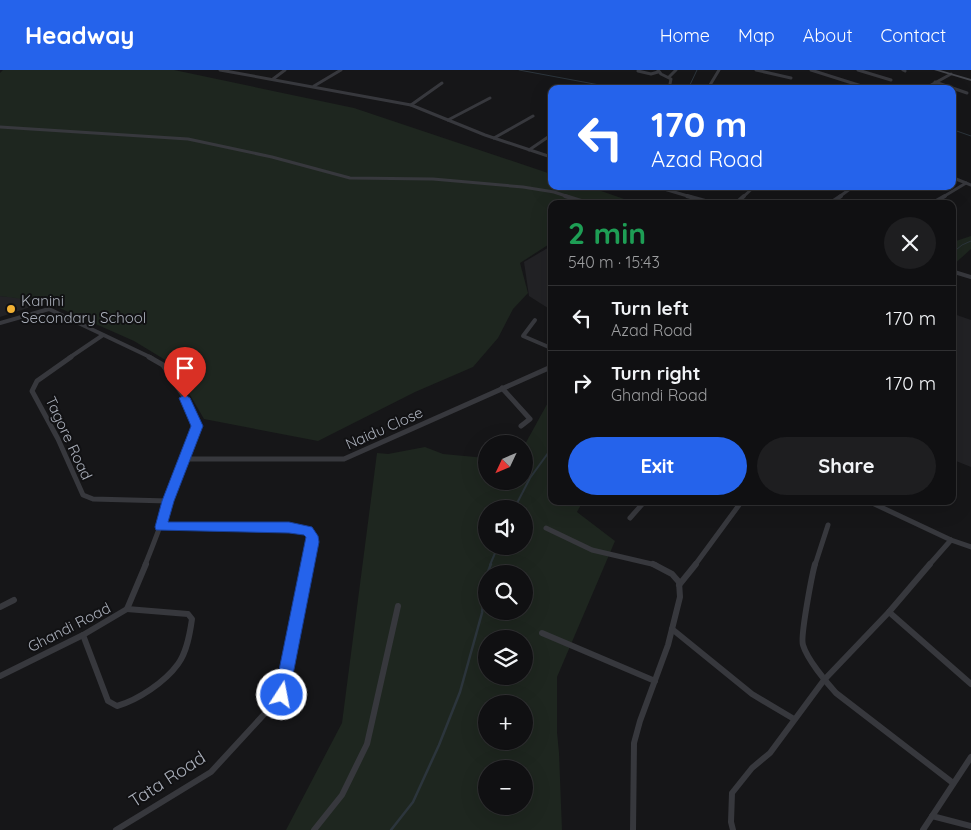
<!DOCTYPE html>
<meta charset="utf-8">
<style>
body{margin:0;font-family:Quicksand,sans-serif;background:#1e1e20;color:#f1f3f6;height:100vh;display:flex;flex-direction:column;font-size:19px;white-space:nowrap}
*{box-sizing:border-box;margin:0}
p{font-size:16px;color:#9c9d9f}
.icon{flex:none;width:28px;height:28px;fill:none;stroke:currentColor;stroke-width:2;stroke-linecap:round;stroke-linejoin:round}
.map{position:relative;flex:1;overflow:hidden}
.panel{position:absolute;left:548px;top:130px;width:408px;height:305px;display:flex;flex-direction:column;background:#101012;border-radius:10px;box-shadow:0 5px 20px #0002,0 0 0 1px #303032}
.panel>*{flex:none}
.banner{position:absolute;left:548px;top:15px;width:408px;height:105px;border-radius:10px;box-shadow:0 5px 20px #0002,0 0 0 1px #303032;background:#2563eb;color:#fff;overflow:hidden}
.needle{width:32px;rotate:226deg}
.fabs{position:absolute;left:478px;top:365px;display:grid;gap:10px}
.fabs a{display:grid;place-items:center;width:55px;height:55px;border-radius:50%;background:#101012;box-shadow:0 5px 20px #0002,0 0 0 1px #303032;font-size:25px}
.pin{position:absolute;display:grid;place-items:center;width:42px;height:42px;color:#fff;margin:-51px -21px;border-radius:50% 50% 50% 0;rotate:-45deg;box-shadow:0 0 5px #0007}
.pin .icon{rotate:45deg}
.me{position:absolute;width:55px;margin:-28px;rotate:11deg;stroke-linejoin:round;filter:drop-shadow(0 0 4px #0008)}
.turn{display:flex;align-items:center;gap:18px;height:105px;padding:0 20px;font-size:22px}
.turn .icon{width:65px;height:65px;stroke-width:2.5}
.turn b{display:block;font-size:35px;line-height:42px}
.round{display:grid;place-items:center;flex:none;width:52px;height:52px;border-radius:26px;background:#1e1e20}
.summary{display:flex;align-items:center;justify-content:space-between;height:85px;padding:0 20px}
h1{font-size:30px;font-weight:800;line-height:38px;color:#1e9e55}
.action{display:flex;gap:10px;margin-top:auto;padding:10px 20px}
.action a{flex:1;height:58px;border-radius:30px;background:#2563eb;color:#fff;font-size:20px;font-weight:800;line-height:58px;text-align:center}
.action a+a{background:#1e1e20;color:#f1f3f6}
ul{padding:0;list-style:none}
li{display:flex;align-items:center;gap:15px;height:65px;padding:0 20px;border-top:1px solid #303032}
li div{flex:1}
li b{display:block;font-size:19px}
li em{font-style:normal}
header{display:flex;align-items:center;gap:30px;box-sizing:border-box;height:70px;padding:0 25px;background:#2563eb;color:#fff}
header strong{font-size:24px}
nav{display:flex;gap:28px;margin-inline-start:auto;font-size:18px}
.map>svg:first-child{display:block}
.built{fill:#222225}
.green{fill:#1e261f;fill-rule:evenodd}
.lines{fill:none;stroke-linecap:round;stroke-linejoin:round}
.stream-far2{stroke:#2c353c;stroke-width:1}
.stream-far1{stroke:#2c353c;stroke-width:2}
.stream{stroke:#2c353c;stroke-width:2.5}
.minor-far3{stroke:#37383d;stroke-width:3}
.minor-far2{stroke:#37383d;stroke-width:4}
.minor-far1{stroke:#37383d;stroke-width:5}
.minor{stroke:#37383d;stroke-width:6}
.secondary{fill:#45474d;fill-rule:evenodd}
.route{fill:#2563eb;stroke:#184099}
.poi-dot{fill:#f2b134;stroke:#111113;stroke-width:2}
.labels{text-anchor:middle;dominant-baseline:central;stroke-width:4;stroke-linejoin:round;paint-order:stroke}
.poi-label{font-size:15px;fill:#a8adb8;stroke:#111113;text-anchor:start}
.street-label{font-size:15px;fill:#a8adb8;stroke:#111113}
.near-street-label{font-size:18px;fill:#a8adb8;stroke:#111113}
</style>
<header>
<strong>Headway</strong>
<nav><a>Home</a><a>Map</a><a>About</a><a>Contact</a></nav>
</header>
<div class="map">
<svg width="971" height="760" viewBox="0 0 971 760">
<rect width="100%" height="100%" fill="#161618"/>
<g class="built">
<polygon points="551,176 551,240 529,226 524,192"/>
<polygon points="0,226 22,228 46,232 0,247"/>
<polygon points="951,243 971,250 971,397 951,389"/>
</g>
<g class="green">
<polygon points="3,0 174,0 354,38 551,104 551,116 587,116 624,129 614,134 551,134 551,173 520,193 528,223 513,239 498,268 473,297 415,322 318,371 204,349 172,294 134,271 46,232 0,226 0,3"/>
<polygon points="971,166 971,179 951,197 951,175 956,171"/>
<path d="M 551,327 L 551,431 L 583,431 L 577,442 L 615,471 L 557,607 L 557,662 L 559,683 L 562,760 L 286,760 L 342,653 L 377,383 L 388,384 L 425,377 L 443,384 L 486,388 L 486,411 L 524,411 L 524,376 ZM 486,439 L 524,439 L 524,476 L 486,476 ZM 486,504 L 524,504 L 524,541 L 486,541 ZM 486,569 L 524,569 L 524,606 L 486,606 ZM 486,634 L 524,634 L 524,671 L 486,671 ZM 486,699 L 524,699 L 524,736 L 486,736 Z"/>
</g>
<g class="lines">
<g class="stream-far2">
<polyline points="519,0 621,19"/>
<polyline points="688,19 697,0"/>
<polyline points="951,59 971,66"/>
<polyline points="951,184 962,175 971,171"/>
</g>
<g class="stream-far1">
<polyline points="514,439 530,408 551,379"/>
<polyline points="490,495 498,476"/>
</g>
<g class="stream">
<polyline points="487,504 491,494"/>
<polyline points="391,760 413,732 439,675 460,622 482,543 486,508"/>
</g>
<g class="minor-far3">
<polyline points="220,0 411,35 485,65 551,87"/>
<polyline points="658,0 661,4 671,9 670,14"/>
<polyline points="756,0 791,8"/>
<polyline points="811,0 871,19"/>
<polyline points="858,0 891,10"/>
<polyline points="903,0 905,1"/>
<polyline points="638,1 651,4 658,2"/>
<polyline points="669,7 676,0"/>
<polyline points="273,9 285,0"/>
<polyline points="935,12 967,23"/>
<polyline points="710,15 719,0"/>
<polyline points="314,16 341,0"/>
<polyline points="924,19 951,4"/>
<polyline points="411,35 442,13"/>
<polyline points="448,50 490,28"/>
<polyline points="0,57 188,69 272,87 350,108 433,109 523,117 554,122 569,127"/>
<polyline points="494,68 533,46"/>
<polyline points="529,80 551,65"/>
<polyline points="951,107 966,113"/>
<polyline points="654,116 691,127"/>
<polyline points="743,127 755,116"/>
<polyline points="839,127 854,116"/>
<polyline points="943,127 966,113 971,115"/>
</g>
<g class="minor-far2">
<polyline points="565,126 591,134"/>
<polyline points="687,126 716,134"/>
<polyline points="735,134 744,126"/>
<polyline points="829,134 841,126"/>
<polyline points="931,134 945,126"/>
<polyline points="951,201 971,207"/>
<polyline points="550,241 551,244"/>
<polyline points="535,250 523,266 551,278"/>
<polyline points="0,253 49,239 152,288"/>
<polyline points="69,288 103,265"/>
</g>
<g class="minor-far1">
<polyline points="71,287 37,311 32,321 58,369 83,425 93,429 168,431"/>
<polyline points="502,318 530,349 521,356"/>
<polyline points="185,389 344,389 551,297"/>
<polyline points="868,431 951,470 971,477"/>
<polyline points="630,448 645,431"/>
<path d="M 161,457 L 289,458 L 307,460 C 316,471 311,482 308,495"/>
<polyline points="546,458 592,480 656,495"/>
<path d="M 145,495 C 164,449 179,402 197,355 L 185,328 L 163,295 L 149,287"/>
<polyline points="695,495 742,431"/>
<polyline points="815,495 828,455"/>
<polyline points="929,495 951,470"/>
</g>
<g class="minor">
<path d="M 815,494 C 812,505 800,567 803,575 C 807,589 826,612 836,623 L 953,713"/>
<polyline points="679,515 696,494"/>
<polyline points="0,537 14,530"/>
<polyline points="889,542 971,614"/>
<polyline points="672,559 752,624 794,649"/>
<polyline points="542,563 655,611"/>
<path d="M 83,565 L 108,631 L 117,636 C 138,630 165,612 178,594 C 187,582 190,563 192,549 L 188,544 L 127,539"/>
<polyline points="0,606 83,565 127,539 146,494"/>
<polyline points="932,746 971,756"/>
<polyline points="116,760 211,702 280,627 308,494"/>
<polyline points="314,760 342,725 367,674 398,536"/>
<polyline points="633,760 634,673 640,651 668,575 680,527 679,512 672,504 653,494"/>
<polyline points="733,760 731,752 732,723 752,698 770,683 824,610 889,542 930,494"/>
<polyline points="923,760 971,687"/>
</g>
<polygon class="secondary" points="934,0 940,0 971,9 971,11"/>
</g>
<polygon class="route" points="185,325 190,328 203,356 174,431 168,452 289,452 312,457 318,466 319,472 289,625 287,630 282,632 276,630 274,625 306,467 304,465 289,463 156,460 155,457 162,431 191,356 179,328"/>
<circle class="poi-dot" cx="11" cy="239" r="5"/>
<g class="labels">
<g class="poi-label">
<text x="21" y="230">Kanini<tspan x="21" dy="17">Secondary School</tspan></text>
</g>
<g class="street-label">
<text transform="translate(384 358) rotate(-24)">Naidu Close</text>
<text transform="translate(69 368) rotate(65)">Tagore Road</text>
<text transform="translate(69 557) rotate(-27)">Ghandi Road</text>
</g>
<g class="near-street-label">
<text transform="translate(167 709) rotate(-33)">Tata Road</text>
</g>
</g>
</svg>
<div class="fabs">
<a><svg class="needle" viewBox="-14 -14 28 28"><path d="M0-13l5 13h-10z" fill="#e53935"/><path d="M0 13l5-13h-10z" fill="#9c9d9f"/></svg></a>
<a><svg class="icon" aria-label="sound" viewBox="0 0 24 24"><path d="M4 9h4l5-4v14l-5-4H4zM17 9q2 3 0 6"/></svg></a>
<a><svg class="icon" aria-label="search" viewBox="0 0 24 24"><circle cx="10" cy="10" r="6"/><path d="M15 15l6 6"/></svg></a>
<a><svg class="icon" aria-label="layers" viewBox="0 0 24 24"><path d="M12 4l9 5-9 5-9-5zM3 14l9 5 9-5"/></svg></a>
<a>+</a>
<a>−</a>
</div>
<div class="pin" style="left:185px;top:328px;background:#d93025"><svg class="icon" aria-label="arrive" viewBox="0 0 24 24"><path d="M6 21V4h12l-3 4 3 4H6"/></svg></div>
<svg class="me" style="left:282px;top:625px" viewBox="-20 -20 40 40"><circle r="17" fill="#2563eb" stroke="#fff" stroke-width="3"/><path d="M0-11L8 9 0 5-8 9z" fill="#fff"/></svg>
<div class="banner">
<div class="turn"><svg class="icon" aria-label="left" viewBox="0 0 24 24"><path d="M17 20v-9H6M10 6l-5 5 5 5"/></svg><div><b>170 m</b>Azad Road</div></div>
</div>
<section class="panel">
<div class="summary"><div><h1>2 min</h1><p>540 m · 15:43</p></div><a class="round"><svg class="icon" aria-label="close" viewBox="0 0 24 24"><path d="M6 6l12 12M18 6L6 18"/></svg></a></div>
<ul>
<li><svg class="icon" aria-label="left" viewBox="0 0 24 24"><path d="M17 20v-9H6M10 6l-5 5 5 5"/></svg><div><b>Turn left</b><p>Azad Road</p></div><em>170 m</em></li>
<li><svg class="icon" aria-label="right" viewBox="0 0 24 24"><path d="M7 20v-9h11M14 6l5 5-5 5"/></svg><div><b>Turn right</b><p>Ghandi Road</p></div><em>170 m</em></li>
</ul>
<div class="action"><a>Exit</a><a>Share</a></div>
</section>
</div>
